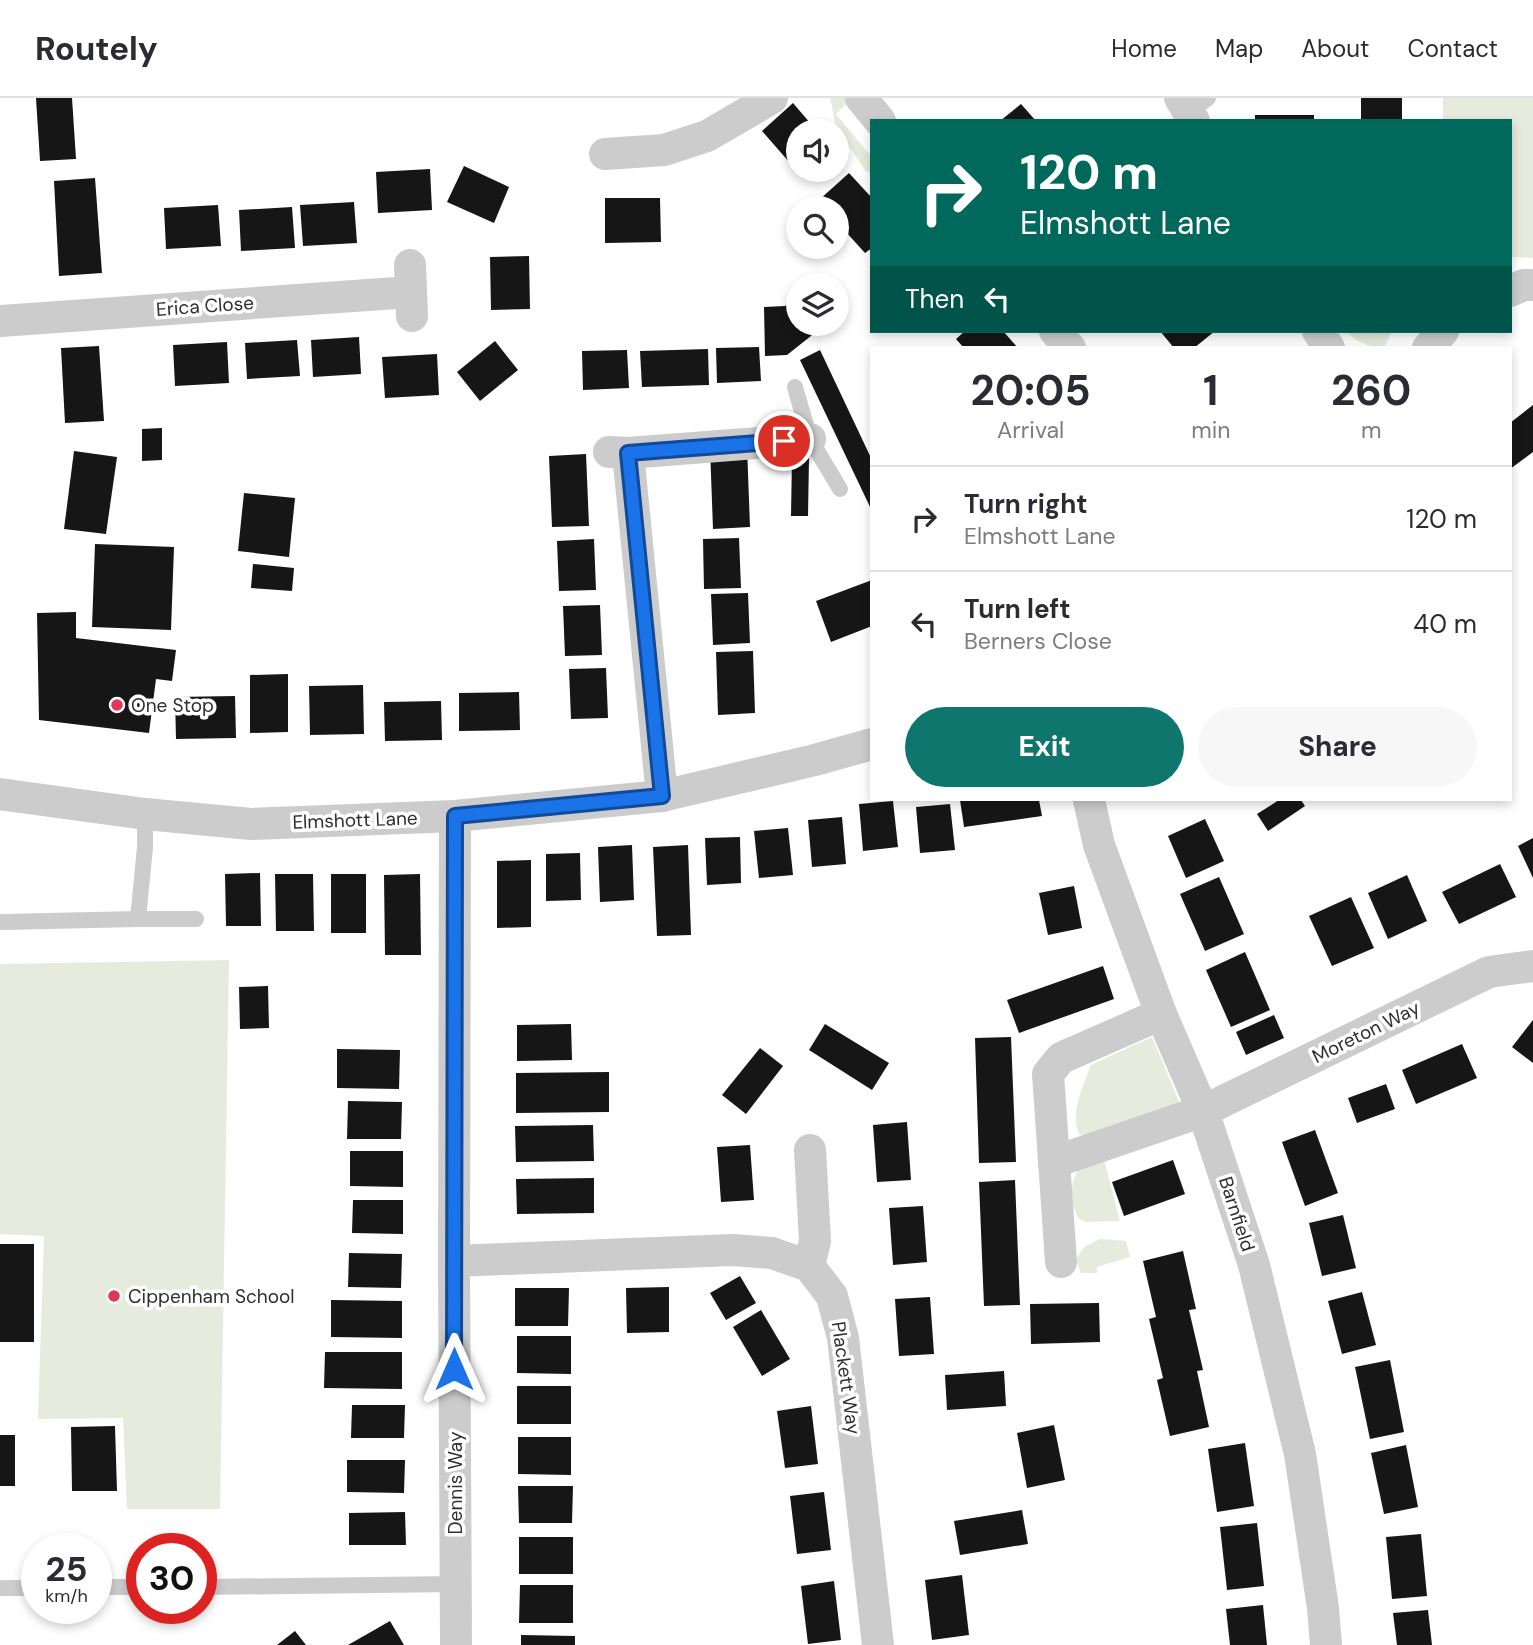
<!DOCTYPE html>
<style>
body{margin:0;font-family:"DM Sans",sans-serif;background:#f7f7f7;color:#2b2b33;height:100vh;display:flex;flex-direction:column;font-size:26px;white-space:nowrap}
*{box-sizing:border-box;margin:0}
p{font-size:23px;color:#7c7c81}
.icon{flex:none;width:38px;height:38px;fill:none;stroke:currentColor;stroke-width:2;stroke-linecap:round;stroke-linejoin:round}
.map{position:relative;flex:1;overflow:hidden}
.panel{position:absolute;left:870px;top:248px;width:642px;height:455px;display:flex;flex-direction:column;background:#fff;border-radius:0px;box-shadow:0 4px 10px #0003}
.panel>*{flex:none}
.top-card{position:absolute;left:870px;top:21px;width:642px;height:214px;border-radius:0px;box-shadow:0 4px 10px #0003;background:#00695c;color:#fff;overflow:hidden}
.buttons{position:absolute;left:786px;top:21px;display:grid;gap:14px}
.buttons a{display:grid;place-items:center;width:63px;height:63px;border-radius:50%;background:#fff;box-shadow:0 4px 10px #0003;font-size:35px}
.speed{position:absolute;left:21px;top:1435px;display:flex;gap:14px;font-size:35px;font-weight:700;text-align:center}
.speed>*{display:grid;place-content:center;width:91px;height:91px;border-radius:50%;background:#fff;box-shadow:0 4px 10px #0003;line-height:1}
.speed small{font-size:18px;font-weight:400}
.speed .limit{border:10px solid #d22;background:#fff;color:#111}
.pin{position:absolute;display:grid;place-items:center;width:60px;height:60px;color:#fff;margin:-30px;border:4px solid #fff;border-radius:50%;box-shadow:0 2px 7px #0007}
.me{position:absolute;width:77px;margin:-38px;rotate:0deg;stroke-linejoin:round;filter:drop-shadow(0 0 5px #0008)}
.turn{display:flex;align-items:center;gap:24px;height:147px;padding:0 35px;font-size:32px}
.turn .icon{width:91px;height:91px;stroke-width:2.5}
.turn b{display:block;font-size:49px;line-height:60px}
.then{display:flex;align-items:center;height:66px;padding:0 35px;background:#0003;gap:14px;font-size:26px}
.eta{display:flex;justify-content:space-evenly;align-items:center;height:119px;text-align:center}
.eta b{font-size:42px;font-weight:700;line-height:49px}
.primary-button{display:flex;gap:14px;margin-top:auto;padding:14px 35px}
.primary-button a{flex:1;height:80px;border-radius:42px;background:#0f766e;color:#fff;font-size:28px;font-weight:700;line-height:80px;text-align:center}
.primary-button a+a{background:#f7f7f7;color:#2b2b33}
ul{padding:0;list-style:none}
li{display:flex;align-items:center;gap:21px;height:105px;padding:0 35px;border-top:2px solid #e1e1e2}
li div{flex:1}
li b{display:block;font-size:26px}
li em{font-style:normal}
header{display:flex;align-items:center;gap:42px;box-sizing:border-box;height:98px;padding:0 35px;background:#fff;border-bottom:2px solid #e1e1e2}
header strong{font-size:33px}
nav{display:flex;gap:38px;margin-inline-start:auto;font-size:24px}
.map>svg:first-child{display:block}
.green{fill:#e6ebdd}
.building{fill:#161616}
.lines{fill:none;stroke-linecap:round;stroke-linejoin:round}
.lane{stroke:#ccc;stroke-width:16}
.street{stroke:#ccc;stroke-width:32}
.route-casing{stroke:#114b97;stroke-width:18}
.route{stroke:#1a73e8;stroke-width:12}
.poi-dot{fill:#df3755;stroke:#fff;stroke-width:2.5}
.labels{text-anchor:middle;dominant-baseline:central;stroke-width:7;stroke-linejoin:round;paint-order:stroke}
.street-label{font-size:19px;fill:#2f2f2f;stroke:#fff}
.poi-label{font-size:19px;fill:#2f2f2f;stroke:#fff;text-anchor:start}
</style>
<header>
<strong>Routely</strong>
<nav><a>Home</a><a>Map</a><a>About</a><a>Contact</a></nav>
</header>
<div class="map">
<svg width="1533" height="1547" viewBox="0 0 1533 1547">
<rect width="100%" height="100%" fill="#fff"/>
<g class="green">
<polygon points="830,0 848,0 850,2 836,16 871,58 871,76 865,72 836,29"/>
<polygon points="1443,0 1533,0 1533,160 1510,159 1510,23 1443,23"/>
<path d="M 1346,233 L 1392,233 L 1384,250 C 1368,248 1357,245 1346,233 Z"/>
<polygon points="229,862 220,1411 127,1411 123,1320 38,1321 44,1138 0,1136 0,866"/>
<path d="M 1152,939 L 1180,1006 L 1089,1041 L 1079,1036 C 1070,1014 1083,988 1091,967 Z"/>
<path d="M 1104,1062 L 1120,1123 L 1086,1124 L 1078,1120 C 1070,1102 1069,1090 1078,1072 Z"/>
<polygon points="1100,1141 1126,1143 1130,1159 1097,1169 1097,1175 1081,1175 1076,1162 1084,1149"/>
</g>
<g class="building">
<polygon points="36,0 72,0 76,61 40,63"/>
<rect x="1361" y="0" width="41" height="21"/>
<polygon points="793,5 817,33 798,33 798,72 815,72 804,81 762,33"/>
<polygon points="1021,6 1036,23 1000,23"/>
<rect x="1255" y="17" width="59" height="6"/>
<polygon points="464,68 509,89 494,125 447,104"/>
<polygon points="430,71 432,112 378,115 376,74"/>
<polygon points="849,75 872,100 872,150 865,155 836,123 836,110 826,110 819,102"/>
<polygon points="95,80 102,175 59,178 54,83"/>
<polygon points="605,100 660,100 661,144 605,145"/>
<polygon points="354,104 357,145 303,148 300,107"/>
<polygon points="218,107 221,148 166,151 164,110"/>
<polygon points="292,109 295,150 241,153 239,112"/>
<polygon points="529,158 530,211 491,212 490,159"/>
<polygon points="798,197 798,226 826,226 787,257 765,258 764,209 785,208"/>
<polygon points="965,233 1003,233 1018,250 964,250 956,241"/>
<polygon points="1160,233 1215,233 1194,250 1174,250"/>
<polygon points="359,239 361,276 313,279 311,242"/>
<polygon points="297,242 300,278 247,281 245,245"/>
<polygon points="495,243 518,272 480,303 457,274"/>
<polygon points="227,244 229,285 175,288 173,247"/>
<polygon points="99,248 104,323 65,325 61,250"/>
<polygon points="759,249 761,283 717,285 716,250"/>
<polygon points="708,251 709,287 642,289 640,253"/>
<polygon points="627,252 629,290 583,292 582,253"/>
<polygon points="820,252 872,362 872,413 800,262"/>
<polygon points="437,256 439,297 385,300 382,259"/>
<polygon points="1533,307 1533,354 1510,371 1510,325"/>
<polygon points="162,330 162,362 142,363 142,331"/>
<polygon points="747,348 750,429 713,431 710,349"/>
<polygon points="74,353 117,359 106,436 64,431"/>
<polygon points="586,356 589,428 552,429 549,358"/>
<polygon points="792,359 809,360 808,418 791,418"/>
<polygon points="244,395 295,400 289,459 238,453"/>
<polygon points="739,440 741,490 704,491 703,441"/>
<polygon points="594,441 596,492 559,493 557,443"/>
<polygon points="95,446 174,449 171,532 92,529"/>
<polygon points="253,466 294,470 292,493 251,490"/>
<polygon points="872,482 872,528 831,544 816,503"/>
<polygon points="748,495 750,545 713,547 711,496"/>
<polygon points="600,507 602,557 565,558 563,508"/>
<polygon points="76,514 76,540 176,552 172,583 156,581 149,635 39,622 37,515"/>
<polygon points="753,553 755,615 718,617 716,554"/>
<polygon points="606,570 608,620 571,621 569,571"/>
<polygon points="288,576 288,634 250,635 250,577"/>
<polygon points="363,587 364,636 310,637 309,588"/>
<polygon points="519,594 520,632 459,633 459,595"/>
<polygon points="235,598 236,640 176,641 175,599"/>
<polygon points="441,603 442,642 385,643 384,604"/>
<polygon points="960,702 1039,702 1042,718 964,729"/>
<polygon points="1279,702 1301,702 1305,708 1268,733 1257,716"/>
<polygon points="893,703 898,749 863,753 859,706"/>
<polygon points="950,706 955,752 920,755 916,709"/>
<polygon points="842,719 846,766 812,769 808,722"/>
<polygon points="1205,721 1224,763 1186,780 1168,738"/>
<polygon points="788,730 793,777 759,780 754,733"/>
<polygon points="740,739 741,785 707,787 705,740"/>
<polygon points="1533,740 1533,780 1518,748"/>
<polygon points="632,747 634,802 600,804 598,749"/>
<polygon points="688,747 691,837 657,838 653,749"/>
<polygon points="580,755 581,802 546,803 546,756"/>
<polygon points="531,762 531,829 497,830 497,763"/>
<polygon points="1500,766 1516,799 1459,826 1442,794"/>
<polygon points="260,775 261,828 226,828 225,776"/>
<polygon points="275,776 313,776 314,833 276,833"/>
<rect x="331" y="776" width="35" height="59"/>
<polygon points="420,776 421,857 385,857 384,777"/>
<polygon points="1407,777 1427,823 1388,841 1368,795"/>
<polygon points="1219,779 1244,836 1205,853 1180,796"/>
<polygon points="1074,788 1082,830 1048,837 1039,795"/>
<polygon points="1351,799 1374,850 1332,868 1309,818"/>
<polygon points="1245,854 1270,912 1231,929 1206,872"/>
<polygon points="1103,868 1114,901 1019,935 1007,902"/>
<polygon points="268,888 269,930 240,931 239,889"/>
<polygon points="1274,917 1284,940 1246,957 1236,934"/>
<polygon points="1533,922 1533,965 1512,949"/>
<polygon points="571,926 572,962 517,963 517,927"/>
<polygon points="825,926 889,965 872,992 809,952"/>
<polygon points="1011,939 1016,1064 979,1065 975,940"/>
<polygon points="1462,946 1477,980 1416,1006 1402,972"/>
<polygon points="760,950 783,968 746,1016 722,997"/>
<polygon points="337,951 400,952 399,991 337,990"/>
<polygon points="609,974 609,1014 516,1015 516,975"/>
<polygon points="1386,986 1395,1011 1357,1025 1348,1000"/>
<polygon points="348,1003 402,1004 401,1041 347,1041"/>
<polygon points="907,1024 911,1082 877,1084 873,1027"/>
<polygon points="593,1027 594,1063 516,1064 515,1028"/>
<polygon points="1315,1032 1338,1095 1305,1108 1282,1044"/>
<polygon points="750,1047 754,1102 721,1104 717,1049"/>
<polygon points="350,1053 403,1053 403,1089 350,1088"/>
<polygon points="1173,1062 1185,1096 1124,1118 1112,1084"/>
<polygon points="594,1080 594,1115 517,1116 516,1081"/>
<polygon points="1015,1082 1020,1207 984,1208 979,1084"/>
<polygon points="353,1102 403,1102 403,1136 352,1135"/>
<polygon points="923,1108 927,1164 893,1167 889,1110"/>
<polygon points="1343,1117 1356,1170 1322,1178 1309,1125"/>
<rect x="0" y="1146" width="34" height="98"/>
<polygon points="1183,1153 1196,1211 1189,1212 1203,1272 1197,1273 1209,1329 1170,1338 1157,1282 1163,1280 1149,1221 1156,1219 1143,1163"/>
<polygon points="349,1155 402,1156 401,1190 348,1189"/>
<polygon points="740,1178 756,1205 726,1222 710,1195"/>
<polygon points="669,1189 669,1234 627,1235 626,1190"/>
<polygon points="515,1190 569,1190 568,1228 515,1228"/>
<polygon points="1362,1194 1376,1247 1342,1256 1328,1203"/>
<polygon points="930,1199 934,1256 899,1258 895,1201"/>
<polygon points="331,1202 402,1203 402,1240 331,1239"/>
<polygon points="1099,1205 1100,1244 1031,1246 1030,1206"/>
<polygon points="761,1212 790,1261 762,1278 733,1229"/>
<polygon points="517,1238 571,1238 571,1276 517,1275"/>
<polygon points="325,1254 402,1254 402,1291 324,1290"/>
<polygon points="1390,1262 1404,1334 1370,1341 1355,1269"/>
<polygon points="1004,1273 1006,1308 947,1312 945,1277"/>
<rect x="517" y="1288" width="54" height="38"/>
<polygon points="352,1307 405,1307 404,1340 351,1340"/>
<polygon points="811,1308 818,1366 785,1370 777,1313"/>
<polygon points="1054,1327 1065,1382 1027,1390 1017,1335"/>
<polygon points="115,1328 117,1393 72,1393 71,1329"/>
<rect x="0" y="1337" width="15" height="51"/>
<polygon points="518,1339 571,1339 571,1377 518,1376"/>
<polygon points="1245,1345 1254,1408 1217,1414 1208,1351"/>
<polygon points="1406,1347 1418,1409 1384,1416 1371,1355"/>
<polygon points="347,1362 405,1362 404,1395 347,1394"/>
<polygon points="518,1388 573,1388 572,1425 519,1425"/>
<polygon points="824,1394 831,1452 797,1456 790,1398"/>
<polygon points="1022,1412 1028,1446 960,1457 954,1423"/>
<polygon points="405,1414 406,1447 349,1447 349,1415"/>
<polygon points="1257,1425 1264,1488 1227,1492 1220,1429"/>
<polygon points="1421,1436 1427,1498 1392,1501 1386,1439"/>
<rect x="519" y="1439" width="54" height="37"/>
<polygon points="962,1477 969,1537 932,1542 925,1482"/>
<polygon points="834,1483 841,1542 808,1546 801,1488"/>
<polygon points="520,1487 573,1487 573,1525 519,1525"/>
<polygon points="1263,1507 1267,1547 1230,1547 1226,1511"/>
<polygon points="1428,1512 1432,1547 1397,1547 1393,1515"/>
<polygon points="390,1523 404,1547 348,1547"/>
<polygon points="295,1533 306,1547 277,1547"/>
<polygon points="521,1537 575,1538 575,1547 521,1547"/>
</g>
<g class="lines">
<g class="lane">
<polyline points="1189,14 1208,0"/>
<polyline points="795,289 810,341 840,391"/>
<polyline points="138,821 145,749 145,716"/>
<polyline points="3,824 138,821 196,821"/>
<polyline points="96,1489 142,1489"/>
<polyline points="201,1489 456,1486"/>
<polyline points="3,1490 37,1490"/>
</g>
<g class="street">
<polyline points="861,0 880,23"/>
<polyline points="1180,0 1194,23"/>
<polyline points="605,56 664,52 707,38 772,0"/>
<polyline points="410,167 412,218"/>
<polyline points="1510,193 1524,187 1533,187"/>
<polyline points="0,223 411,194"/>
<polyline points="1055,233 1070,250"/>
<polyline points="1318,233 1329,250"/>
<polyline points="1428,250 1443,233"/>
<polyline points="609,354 628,355 810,341"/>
<polyline points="628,355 662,698"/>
<polyline points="0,696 145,716 251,726 455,718 662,698 815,662 872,646"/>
<polyline points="1089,702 1099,747 1161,916 1203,1013 1254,1167 1300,1356 1323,1510 1326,1547"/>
<polyline points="455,718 454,1163 456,1547"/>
<polyline points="1054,1064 1203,1013 1489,874 1533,868"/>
<polyline points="454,1163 733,1152 772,1155 809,1168 832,1198 843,1240 878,1547"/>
<polyline points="1061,1164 1048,976 1061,960 1161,916"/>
<polyline points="809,1168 815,1143 810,1052"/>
</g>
</g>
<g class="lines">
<defs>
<polyline id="route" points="454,1271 455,718 662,698 628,355 784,343"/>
</defs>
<use href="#route" class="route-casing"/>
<use href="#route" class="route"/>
</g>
<g class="poi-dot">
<circle cx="117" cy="607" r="7"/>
<circle cx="114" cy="1198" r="7"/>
</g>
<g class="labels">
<g class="street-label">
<text transform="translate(205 208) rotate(-4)">Erica Close</text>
<text transform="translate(355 722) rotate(-2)">Elmshott Lane</text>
<text transform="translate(1366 934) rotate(-26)">Moreton Way</text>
<text transform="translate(1237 1116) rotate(72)">Barnfield</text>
<text transform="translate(846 1280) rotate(82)">Plackett Way</text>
<text transform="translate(455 1385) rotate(-90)">Dennis Way</text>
</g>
<g class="poi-label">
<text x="131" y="607">One Stop</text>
<text x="128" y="1198">Cippenham School</text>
</g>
</g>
</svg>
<div class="buttons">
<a><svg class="icon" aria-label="sound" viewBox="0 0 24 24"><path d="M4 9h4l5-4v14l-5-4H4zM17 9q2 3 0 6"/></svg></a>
<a><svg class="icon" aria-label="search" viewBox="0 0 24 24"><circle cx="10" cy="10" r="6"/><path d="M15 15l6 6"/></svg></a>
<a><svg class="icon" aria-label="layers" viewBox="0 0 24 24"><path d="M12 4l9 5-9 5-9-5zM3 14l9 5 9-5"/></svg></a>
</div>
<div class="speed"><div>25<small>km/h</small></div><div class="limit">30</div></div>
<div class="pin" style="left:784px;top:343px;background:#d93025"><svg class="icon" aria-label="arrive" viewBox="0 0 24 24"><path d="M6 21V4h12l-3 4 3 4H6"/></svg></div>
<svg class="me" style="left:454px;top:1271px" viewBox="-20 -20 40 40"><path d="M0-17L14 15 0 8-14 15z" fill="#1a73e8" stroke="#fff" stroke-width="4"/></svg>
<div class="top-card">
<div class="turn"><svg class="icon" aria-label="right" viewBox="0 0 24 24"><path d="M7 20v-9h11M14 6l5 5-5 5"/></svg><div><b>120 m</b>Elmshott Lane</div></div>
<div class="then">Then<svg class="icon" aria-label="left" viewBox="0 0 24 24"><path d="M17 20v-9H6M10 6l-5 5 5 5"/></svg></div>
</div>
<section class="panel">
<div class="eta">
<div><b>20:05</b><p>Arrival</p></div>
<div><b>1</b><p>min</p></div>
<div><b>260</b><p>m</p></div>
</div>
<ul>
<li><svg class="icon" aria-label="right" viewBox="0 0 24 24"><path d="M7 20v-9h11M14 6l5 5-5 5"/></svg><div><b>Turn right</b><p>Elmshott Lane</p></div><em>120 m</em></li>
<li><svg class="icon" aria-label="left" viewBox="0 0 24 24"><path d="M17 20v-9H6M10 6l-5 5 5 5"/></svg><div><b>Turn left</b><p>Berners Close</p></div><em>40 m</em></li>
</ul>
<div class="primary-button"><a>Exit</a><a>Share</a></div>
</section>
</div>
